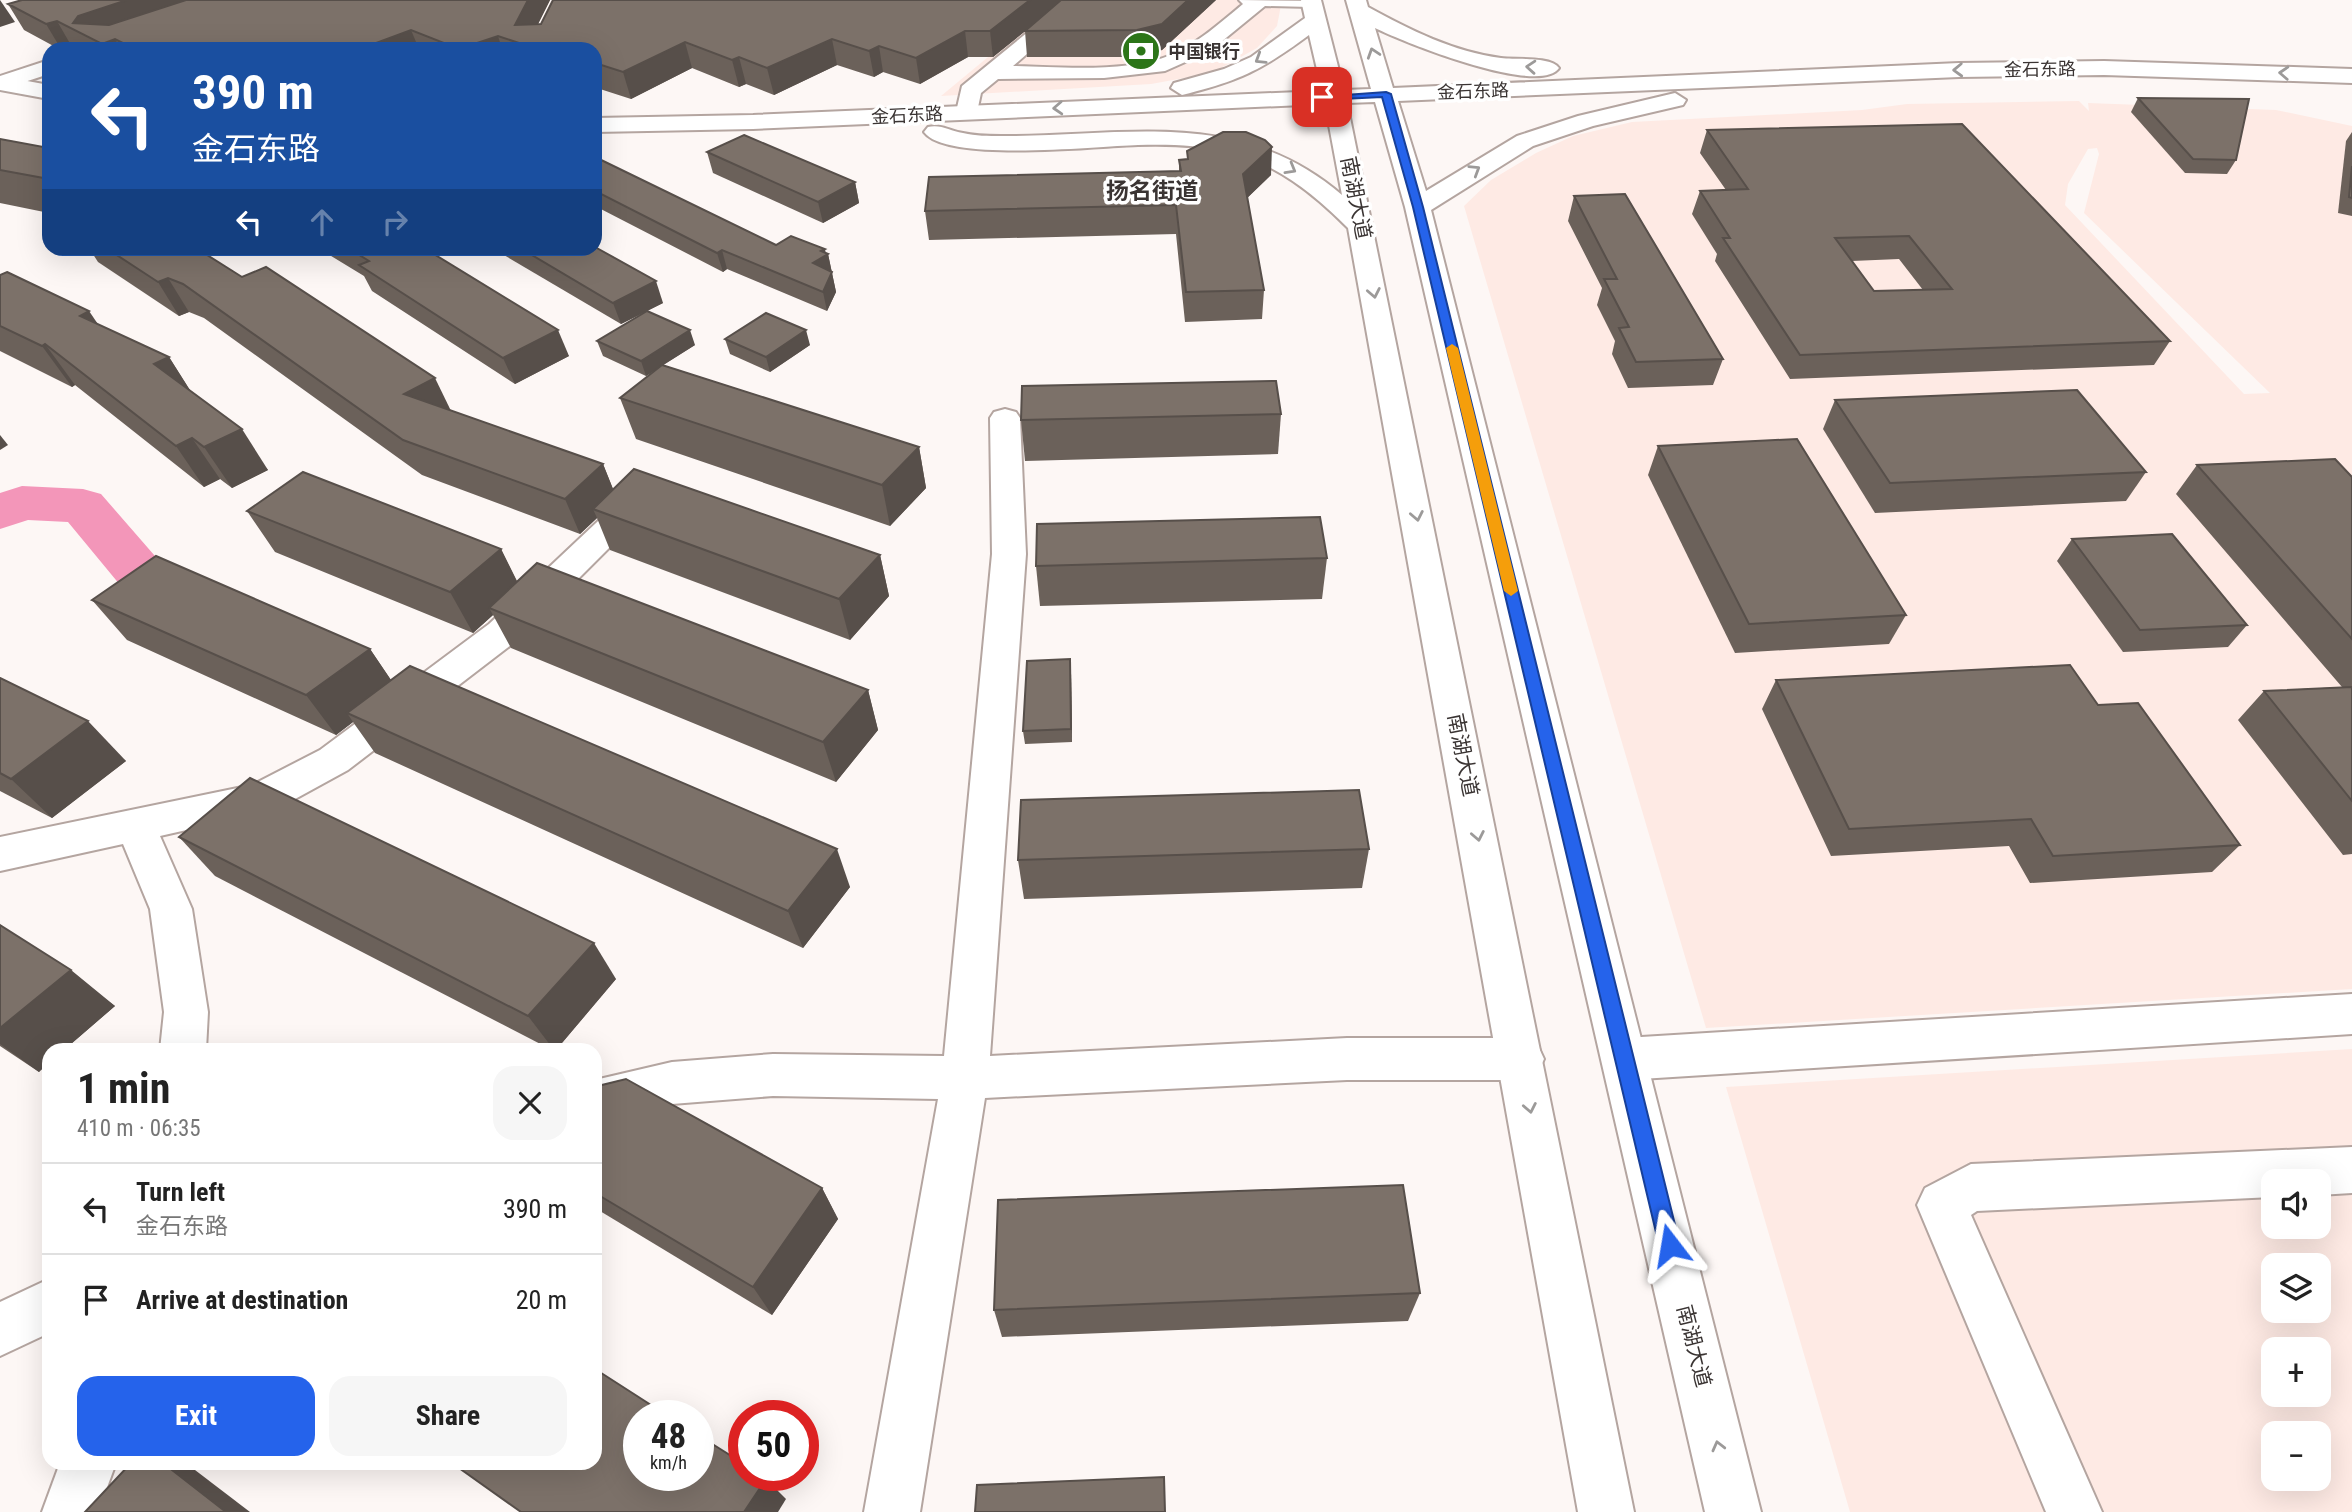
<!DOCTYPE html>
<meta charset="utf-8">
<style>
body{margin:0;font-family:"Roboto Condensed","Noto Sans SC",sans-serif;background:#f6f6f6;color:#222;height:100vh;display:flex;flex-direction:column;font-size:26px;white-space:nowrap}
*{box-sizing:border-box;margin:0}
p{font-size:23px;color:#767676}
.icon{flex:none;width:38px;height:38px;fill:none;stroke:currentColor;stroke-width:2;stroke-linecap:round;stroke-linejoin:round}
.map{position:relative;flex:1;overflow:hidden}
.drawer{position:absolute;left:42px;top:1043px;width:560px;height:427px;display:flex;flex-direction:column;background:#fff;border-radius:21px;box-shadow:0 7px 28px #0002}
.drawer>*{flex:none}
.hud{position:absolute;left:42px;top:42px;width:560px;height:214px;border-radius:21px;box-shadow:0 7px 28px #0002;background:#1a4fa0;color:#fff;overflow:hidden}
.tools{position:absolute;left:2261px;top:1169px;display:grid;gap:14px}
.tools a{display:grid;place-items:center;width:70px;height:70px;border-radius:14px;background:#fff;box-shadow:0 7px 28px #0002;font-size:35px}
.speed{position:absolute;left:623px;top:1400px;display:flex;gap:14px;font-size:35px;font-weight:700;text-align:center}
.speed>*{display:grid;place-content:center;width:91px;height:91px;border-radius:50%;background:#fff;box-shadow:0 7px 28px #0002;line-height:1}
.speed small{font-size:18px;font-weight:400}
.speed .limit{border:10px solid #d22;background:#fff;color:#111}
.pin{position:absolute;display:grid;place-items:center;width:60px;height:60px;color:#fff;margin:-30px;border-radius:14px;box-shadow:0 4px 10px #0006}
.me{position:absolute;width:77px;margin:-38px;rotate:346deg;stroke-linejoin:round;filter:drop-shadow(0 0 5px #0008)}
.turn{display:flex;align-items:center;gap:24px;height:147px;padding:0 35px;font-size:32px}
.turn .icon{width:91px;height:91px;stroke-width:2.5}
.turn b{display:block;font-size:49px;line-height:60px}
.lanes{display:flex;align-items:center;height:66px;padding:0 35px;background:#0003;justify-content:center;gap:35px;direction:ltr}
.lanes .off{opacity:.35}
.round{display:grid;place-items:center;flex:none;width:74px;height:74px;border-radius:21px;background:#f6f6f6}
.headline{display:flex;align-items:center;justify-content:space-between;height:119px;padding:0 35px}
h1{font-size:42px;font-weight:700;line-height:52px}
.primary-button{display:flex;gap:14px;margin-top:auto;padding:14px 35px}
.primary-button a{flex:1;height:80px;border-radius:21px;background:#2563eb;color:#fff;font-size:28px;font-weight:700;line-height:80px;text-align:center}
.primary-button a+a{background:#f6f6f6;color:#222}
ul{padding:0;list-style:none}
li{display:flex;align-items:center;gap:21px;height:91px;padding:0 35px;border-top:2px solid #e0e0e0}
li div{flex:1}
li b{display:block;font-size:26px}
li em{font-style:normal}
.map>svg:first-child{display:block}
.built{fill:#feeae4;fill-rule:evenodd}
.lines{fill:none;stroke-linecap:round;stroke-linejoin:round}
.river{fill:#f396b9;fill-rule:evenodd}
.minor-casing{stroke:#b4a5a0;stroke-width:4}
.major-casing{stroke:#b4a5a0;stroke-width:4}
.minor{fill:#fff;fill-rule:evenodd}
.major{fill:#fff;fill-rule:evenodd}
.wall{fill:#6b615a;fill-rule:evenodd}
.shaded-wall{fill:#574f4a}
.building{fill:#7c7169;stroke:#574f4a;stroke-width:2;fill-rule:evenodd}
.oneway{stroke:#9c9a99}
.route{fill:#2563eb;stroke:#184099;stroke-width:2}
.slow{fill:#f59e0b}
.labels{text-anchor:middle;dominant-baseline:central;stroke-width:7;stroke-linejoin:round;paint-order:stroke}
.far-poi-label{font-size:18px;font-weight:bold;fill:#3a3433;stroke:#fff;text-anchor:start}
.far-street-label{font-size:18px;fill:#3a3433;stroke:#fff}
.street-label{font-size:21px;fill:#3a3433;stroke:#fff}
.far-district-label{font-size:23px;font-weight:bold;fill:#3a3433;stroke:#fff}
</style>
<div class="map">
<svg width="2352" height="1512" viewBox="0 0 2352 1512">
<rect width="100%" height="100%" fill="#fdf7f5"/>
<g class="built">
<polygon points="1057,0 1282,0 1277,26 1257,48 1212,73 1151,84 941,96"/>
<path d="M 2079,101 L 2089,111 L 2088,103 L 2276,110 L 2352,126 L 2352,989 L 1706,1028 L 1464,206 L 1491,180 L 1536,153 L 1573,136 L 1632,122 L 1862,110 L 1907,104 ZM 2097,148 L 2099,154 L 2084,213 L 2270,393 L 2244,394 L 2065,205 L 2068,184 L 2088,149 Z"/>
<path d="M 2352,1049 L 2352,1512 L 1850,1512 L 1726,1087 ZM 2273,1181 L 2319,1181 L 2319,1227 L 2273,1227 ZM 2273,1265 L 2319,1265 L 2319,1311 L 2273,1311 ZM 2273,1349 L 2319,1349 L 2319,1395 L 2273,1395 ZM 2273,1433 L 2319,1433 L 2319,1479 L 2273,1479 Z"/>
</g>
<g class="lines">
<polygon class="river" points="22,486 83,489 101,494 168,571 176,584 168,597 149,603 130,597 68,522 28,520 0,529 0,493"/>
<defs>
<g id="minor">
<path d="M 1067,0 L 1089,0 L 1013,66 C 1060,67 1128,73 1171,55 C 1198,43 1220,23 1243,4 L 1239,0 L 1321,1 L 1311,7 L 1265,6 L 1210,51 L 1165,71 L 1104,78 L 998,79 L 981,93 L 976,117 L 960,117 L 956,112 L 962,86 Z"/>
<polygon points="49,60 49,74 0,90 0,76"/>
<polygon points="1005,409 1016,412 1020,418 1026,554 990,1056 1347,1038 1521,1038 1537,1044 1544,1059 1537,1074 1521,1080 1347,1080 985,1098 920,1512 864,1512 938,1099 773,1096 672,1104 595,1124 595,1080 672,1062 773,1054 944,1056 992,554 990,418 994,412"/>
<polygon points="642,487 653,490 658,497 653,504 515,642 348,770 275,810 160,836 192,909 208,1012 206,1050 160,1050 164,1012 150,909 123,844 0,871 0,837 252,785 320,750 489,624 631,490"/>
<polygon points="2352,994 2352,1034 1625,1080 1609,1074 1602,1059 1609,1044 1625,1038"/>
<polygon points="2352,1147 2352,1193 2319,1195 2319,1181 2273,1181 2273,1197 1977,1211 1971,1215 2102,1512 2046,1512 1917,1205 1925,1188 1971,1164"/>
<polygon points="49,1279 49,1333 0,1356 0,1302"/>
<polygon points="60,1463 116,1463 98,1512 42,1512"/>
</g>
<g id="major">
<path d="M 1301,0 L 1321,0 L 1344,90 L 1371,89 L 1346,0 L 1366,0 L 1368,7 C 1410,30 1454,52 1501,58 C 1516,60 1551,56 1559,68 C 1539,97 1401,41 1375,28 L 1393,88 L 1959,63 L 2104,61 L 2352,69 L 2352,83 L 2104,75 L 1959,77 L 1398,101 L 1426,191 L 1517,136 L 1578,116 L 1675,93 L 1686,100 L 1683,105 L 1593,126 L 1533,146 L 1431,210 L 1761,1512 L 1705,1512 L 1405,207 L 1375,102 L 1347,103 L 1634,1512 L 1578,1512 L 1348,228 C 1314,194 1276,163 1228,152 C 1199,145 1168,144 1138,145 C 1099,146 946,163 924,132 L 928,127 C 941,124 950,131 963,133 C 976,136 988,136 1001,136 C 1124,137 1239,106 1342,195 L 1325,104 L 753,129 L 595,132 L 595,118 L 753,115 L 1322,91 L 1309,35 C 1262,70 1239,81 1182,95 L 1171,88 L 1174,83 L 1224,69 L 1251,57 L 1305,18 Z"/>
<polygon points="0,76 49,85 49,99 0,90"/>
</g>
</defs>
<use href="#minor" class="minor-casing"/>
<use href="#major" class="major-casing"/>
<use href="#minor" class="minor"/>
<use href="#major" class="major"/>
</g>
<g class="wall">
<polygon points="22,0 550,0 538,24 1216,0 1162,50 1137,57 1027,57 1025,31 993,57 968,57 920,84 883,72 874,77 837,65 774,95 746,84 739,87 692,68 631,99 600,89 595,91 595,49 77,49 72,47 66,49 59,49 24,30 8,4"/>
<polygon points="2138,98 2236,160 2227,174 2185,173 2131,112"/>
<path d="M 1707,130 L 2170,341 L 2154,365 L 1790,379 L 1715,261 L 1717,254 L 1692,214 L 1700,191 L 1726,190 L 1700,153 ZM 1899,259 L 1923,290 L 1874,291 L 1852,261 Z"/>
<polygon points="2352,132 2352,216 2338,213 2346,141"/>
<polygon points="0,139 49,148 49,213 0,203"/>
<polygon points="1187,151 1271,175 1247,198 1264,290 1262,319 1185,322 1176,234 929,240 925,211 1179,171 1179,160 1187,160"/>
<polygon points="707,152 855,182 859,203 823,223 713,173"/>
<polygon points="595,157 776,245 828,254 836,292 827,311 727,269 723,272 595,206"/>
<polygon points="1574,196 1723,359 1713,385 1628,388 1612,354 1615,341 1597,305 1602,288 1568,221"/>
<polygon points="89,248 196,248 450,410 603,464 613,489 880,555 889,596 850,640 610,550 597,518 580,534 422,475 204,318 189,312 179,316 98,262"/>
<polygon points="318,248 424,248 569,356 515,384 372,291 364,276"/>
<polygon points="492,248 595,248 663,303 621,324"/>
<polygon points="0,275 99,325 169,357 191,392 268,470 232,488 220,479 204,487 75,385 72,387 0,351"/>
<polygon points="725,339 810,345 770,372 730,354"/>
<polygon points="597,341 695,345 663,365 919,447 926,488 890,526 636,439 620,398 657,369 646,376 603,356"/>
<polygon points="1835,400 2146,472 2126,501 1875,513 1823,429"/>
<polygon points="1281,414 1278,454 1025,461 1021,420"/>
<polygon points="1658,446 1906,615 1889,644 1735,653 1648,475"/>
<polygon points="2197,465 2352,477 2352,854 2343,855 2238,720 2264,691 2342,687 2176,494"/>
<polygon points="247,511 501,549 517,581 868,690 878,730 836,782 511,648 493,615 473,633 275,552"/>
<polygon points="2072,539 2247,625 2228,647 2123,652 2057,561"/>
<polygon points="1327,558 1322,599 1040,606 1036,566"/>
<polygon points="92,600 370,649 391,680 850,887 803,948 375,753 353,722 336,735 127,640"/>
<polygon points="1071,672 1072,742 1025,744 1023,731"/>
<polygon points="0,678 126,761 52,818 0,791"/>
<polygon points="1776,680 2098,705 2240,845 2212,872 2030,883 2009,846 1831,856 1762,709"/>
<polygon points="179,837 616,979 556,1050 552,1050 215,876"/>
<polygon points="1369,849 1362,888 1024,899 1018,860"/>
<polygon points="0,925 115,1006 64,1050 49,1050 39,1072 0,1046"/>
<polygon points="595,1090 822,1188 838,1219 772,1315 595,1208"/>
<polygon points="1420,1293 1408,1321 1002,1337 994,1310"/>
</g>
<g class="shaded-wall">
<polygon points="0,0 15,22 0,27"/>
<polygon points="127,0 220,0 96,41 73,23 78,16"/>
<polygon points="528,0 550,0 527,46 515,25"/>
<polygon points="1030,0 1064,0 993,57 990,31"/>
<polygon points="1188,0 1216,0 1162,50 1137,57 1137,30"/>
<polygon points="57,21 72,47 66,49 61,49 46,24"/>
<polygon points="411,30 419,49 360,49"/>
<polygon points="965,31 968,57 920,84 916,58"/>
<polygon points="498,36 502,49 459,49"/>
<polygon points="115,39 121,49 105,49 102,44"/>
<polygon points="832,39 837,65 774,95 767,68"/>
<polygon points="685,42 692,68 631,99 623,72"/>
<polygon points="218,43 221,49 202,49"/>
<polygon points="879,46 883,72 874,77 869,51"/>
<polygon points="739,57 746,84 739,87 732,60"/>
<polygon points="595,74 600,89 595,91"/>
<polygon points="1272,147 1271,175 1242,203 1243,174"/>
<polygon points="855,182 859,203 823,223 818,202"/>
<polygon points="825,249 826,255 828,254 836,292 827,311 823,292 813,263 821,251"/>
<polygon points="722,250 727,269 723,272 717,253"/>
<polygon points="168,278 189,312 179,316 158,282"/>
<polygon points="656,281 663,303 621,324 613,303"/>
<polygon points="89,311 117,352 80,316"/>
<polygon points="558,330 569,356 515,384 503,358"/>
<polygon points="690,330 695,345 646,376 641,361"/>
<polygon points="806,330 810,345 770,372 766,357"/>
<polygon points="45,344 75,385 72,387 42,346"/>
<polygon points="169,357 195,398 154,364"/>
<polygon points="435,378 452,413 404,394"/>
<polygon points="242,429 268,470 232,488 204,447"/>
<polygon points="0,435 8,445 0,450"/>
<polygon points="192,438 220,479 204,487 176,446"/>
<polygon points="919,447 926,488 890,526 882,485"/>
<polygon points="603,464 617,499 593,509 597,518 580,534 565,499"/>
<polygon points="501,549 521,590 489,608 493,615 473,633 450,592"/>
<polygon points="880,555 889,596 850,640 839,599"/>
<polygon points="370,649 397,689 347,713 353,722 336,735 306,695"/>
<polygon points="1070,659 1071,672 1072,742 1071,729"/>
<polygon points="868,690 878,730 836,782 823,742"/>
<polygon points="88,721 126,761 52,818 11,779"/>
<polygon points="837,849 850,887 803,948 788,911"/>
<polygon points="594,943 616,979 556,1050 554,1050 528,1016"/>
<polygon points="71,970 115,1006 64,1050 49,1050 49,1063 39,1072 0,1044 0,1028"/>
<polygon points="822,1188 838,1219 772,1315 753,1287"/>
<polygon points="163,1463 178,1463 195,1470 250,1512 226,1512"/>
<polygon points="766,1479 786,1499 778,1512 744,1512"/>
</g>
<g class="building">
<polygon points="22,0 127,0 78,16 73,23 109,25 186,0 528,0 515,25 541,24 553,0 1030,0 990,31 965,31 916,58 879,46 869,51 832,39 767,68 739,57 732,60 685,42 623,72 595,63 595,49 537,49 498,36 459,49 411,30 360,49 231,49 218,43 202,49 159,49 155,47 150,49 135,49 115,39 102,44 57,21 46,24 8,4"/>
<polygon points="1061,0 1188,0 1162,24 1137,30 1025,31"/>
<polygon points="2138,98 2249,99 2236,160 2193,159"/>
<path d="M 1962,124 L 2170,341 L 1800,355 L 1723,238 L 1730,238 L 1700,191 L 1748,189 L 1707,130 ZM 1909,236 L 1952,289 L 1874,291 L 1835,238 Z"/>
<polygon points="1223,132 1246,132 1265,140 1272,147 1243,174 1264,290 1186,292 1176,205 925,211 929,177 1181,171 1179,160 1188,159 1187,151"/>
<polygon points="744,135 855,182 818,202 707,152"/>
<polygon points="0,139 49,148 49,179 0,170"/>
<polygon points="595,157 776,245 791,236 825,249 821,251 828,254 813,263 832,272 823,292 722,250 717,253 595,191"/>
<polygon points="2352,166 2352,198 2349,197"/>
<polygon points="1625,194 1723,359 1636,362 1619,328 1629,327 1604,279 1617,279 1574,196"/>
<polygon points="595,247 656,281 613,303 520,248 595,248"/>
<polygon points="106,248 196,248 242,277 266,267 435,378 404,394 603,464 565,499 403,440 183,284 168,278 158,282"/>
<polygon points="348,248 424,248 558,330 503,358 359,265 369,261"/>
<polygon points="7,272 89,311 80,316 169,357 154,364 242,429 204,447 192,438 176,446 45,344 42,346 0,326 0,275"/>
<polygon points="647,311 690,330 641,361 597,341"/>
<polygon points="766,313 806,330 766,357 725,339"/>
<polygon points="662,365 919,447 882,485 620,398"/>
<polygon points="1276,381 1281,414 1021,420 1022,386"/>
<polygon points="2077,390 2146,472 1890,483 1835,400"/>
<polygon points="1797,439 1906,615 1749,624 1658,446"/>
<polygon points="2335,459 2352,477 2352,639 2197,465"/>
<polygon points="634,469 880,555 839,599 593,509"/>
<polygon points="303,472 501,549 450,592 247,511"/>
<polygon points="1320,517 1327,558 1036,566 1037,524"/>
<polygon points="2172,534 2247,625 2140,630 2072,539"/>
<polygon points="156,556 370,649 306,695 92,600"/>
<polygon points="537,563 868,690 823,742 489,608"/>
<polygon points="1070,659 1071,729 1023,731 1027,661"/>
<polygon points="2070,665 2098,705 2138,703 2240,845 2053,856 2031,819 1849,829 1776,680"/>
<polygon points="410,666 837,849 788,911 347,713"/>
<polygon points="0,678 88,721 11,779 0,773"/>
<polygon points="2352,687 2352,801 2264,691"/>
<polygon points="250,778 594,943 528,1016 179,837"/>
<polygon points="1359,790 1369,849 1018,860 1021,800"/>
<polygon points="0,925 71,970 0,1028"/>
<polygon points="626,1079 822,1188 753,1287 595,1193 595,1090 598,1086"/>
<polygon points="1403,1185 1420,1293 994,1310 998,1200"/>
<polygon points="595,1369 668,1416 639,1416 639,1475 698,1475 698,1435 744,1464 744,1475 761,1475 766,1479 744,1512 521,1512 452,1463 595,1463"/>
<polygon points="131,1463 163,1463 226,1512 85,1512"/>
<polygon points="1164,1477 1165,1512 975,1512 977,1485"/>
</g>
<defs><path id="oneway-chevron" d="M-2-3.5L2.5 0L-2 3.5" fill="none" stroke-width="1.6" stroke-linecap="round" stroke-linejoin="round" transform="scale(1.75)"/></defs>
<g class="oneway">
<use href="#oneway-chevron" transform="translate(1373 53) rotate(-108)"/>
<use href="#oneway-chevron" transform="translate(1260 59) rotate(148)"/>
<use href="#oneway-chevron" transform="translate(1531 67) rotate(-176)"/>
<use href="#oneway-chevron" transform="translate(1958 70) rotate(178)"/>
<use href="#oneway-chevron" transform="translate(2284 73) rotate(-177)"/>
<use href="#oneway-chevron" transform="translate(1058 108) rotate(177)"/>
<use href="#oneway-chevron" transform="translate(1291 169) rotate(30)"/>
<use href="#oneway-chevron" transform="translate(1475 170) rotate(-32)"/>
<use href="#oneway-chevron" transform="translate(1374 293) rotate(79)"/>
<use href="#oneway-chevron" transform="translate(1417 516) rotate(79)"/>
<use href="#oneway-chevron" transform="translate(1478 836) rotate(79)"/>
<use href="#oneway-chevron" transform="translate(1530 1108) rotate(79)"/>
<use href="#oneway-chevron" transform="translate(1718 1446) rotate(-104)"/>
</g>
<polygon class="route" points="1386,92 1391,94 1423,207 1680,1245 1677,1253 1670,1256 1662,1253 1659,1245 1413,207 1382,97 1322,100 1317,97"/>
<polygon class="slow" points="1452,344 1458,348 1518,591 1511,596 1504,591 1446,348"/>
<defs>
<symbol id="bank-disc" viewBox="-11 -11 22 22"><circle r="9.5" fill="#2c7518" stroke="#fff"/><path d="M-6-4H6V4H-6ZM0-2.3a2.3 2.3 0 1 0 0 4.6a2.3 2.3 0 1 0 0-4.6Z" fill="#fff"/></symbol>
</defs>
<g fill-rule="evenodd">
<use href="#bank-disc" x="1119" y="29" width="44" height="44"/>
</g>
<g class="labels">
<g class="far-poi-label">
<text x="1168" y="51">中国银行</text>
</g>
<g class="far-street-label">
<text transform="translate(2040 69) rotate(-1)">金石东路</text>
<text transform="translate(1473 91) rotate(-2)">金石东路</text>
<text transform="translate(907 115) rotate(-3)">金石东路</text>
</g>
<g class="street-label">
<text transform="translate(1356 198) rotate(79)">南湖大道</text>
<text transform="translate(1463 755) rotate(79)">南湖大道</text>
<text transform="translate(1694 1346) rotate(76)">南湖大道</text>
</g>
<g class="far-district-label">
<text x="1152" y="191">扬名街道</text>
</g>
</g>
</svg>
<div class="tools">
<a><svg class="icon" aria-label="sound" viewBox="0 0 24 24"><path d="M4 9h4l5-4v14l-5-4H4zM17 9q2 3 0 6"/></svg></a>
<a><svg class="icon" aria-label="layers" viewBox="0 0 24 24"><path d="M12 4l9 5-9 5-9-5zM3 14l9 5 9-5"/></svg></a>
<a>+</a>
<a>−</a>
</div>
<div class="speed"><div>48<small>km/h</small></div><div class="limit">50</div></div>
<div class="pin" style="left:1322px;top:97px;background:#d93025"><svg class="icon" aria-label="arrive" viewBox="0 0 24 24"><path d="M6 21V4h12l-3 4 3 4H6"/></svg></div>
<svg class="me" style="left:1670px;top:1245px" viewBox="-20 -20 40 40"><path d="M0-17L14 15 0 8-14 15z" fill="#2563eb" stroke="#fff" stroke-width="4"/></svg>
<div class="hud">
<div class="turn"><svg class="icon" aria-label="left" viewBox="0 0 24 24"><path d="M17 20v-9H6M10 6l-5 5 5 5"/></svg><div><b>390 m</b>金石东路</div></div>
<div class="lanes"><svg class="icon" aria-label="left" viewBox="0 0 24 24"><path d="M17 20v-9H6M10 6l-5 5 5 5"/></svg><svg class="icon off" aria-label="ahead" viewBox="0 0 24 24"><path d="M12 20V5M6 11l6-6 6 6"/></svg><svg class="icon off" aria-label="right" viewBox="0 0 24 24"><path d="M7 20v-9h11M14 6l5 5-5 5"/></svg></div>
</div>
<section class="drawer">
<div class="headline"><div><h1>1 min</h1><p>410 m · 06:35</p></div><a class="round"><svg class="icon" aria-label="close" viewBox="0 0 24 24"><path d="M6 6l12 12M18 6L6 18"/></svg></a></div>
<ul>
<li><svg class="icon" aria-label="left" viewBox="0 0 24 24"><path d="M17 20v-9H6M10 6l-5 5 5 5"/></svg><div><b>Turn left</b><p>金石东路</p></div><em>390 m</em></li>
<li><svg class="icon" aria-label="arrive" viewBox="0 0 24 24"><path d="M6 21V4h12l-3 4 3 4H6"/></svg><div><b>Arrive at destination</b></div><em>20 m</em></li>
</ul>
<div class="primary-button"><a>Exit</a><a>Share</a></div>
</section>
</div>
